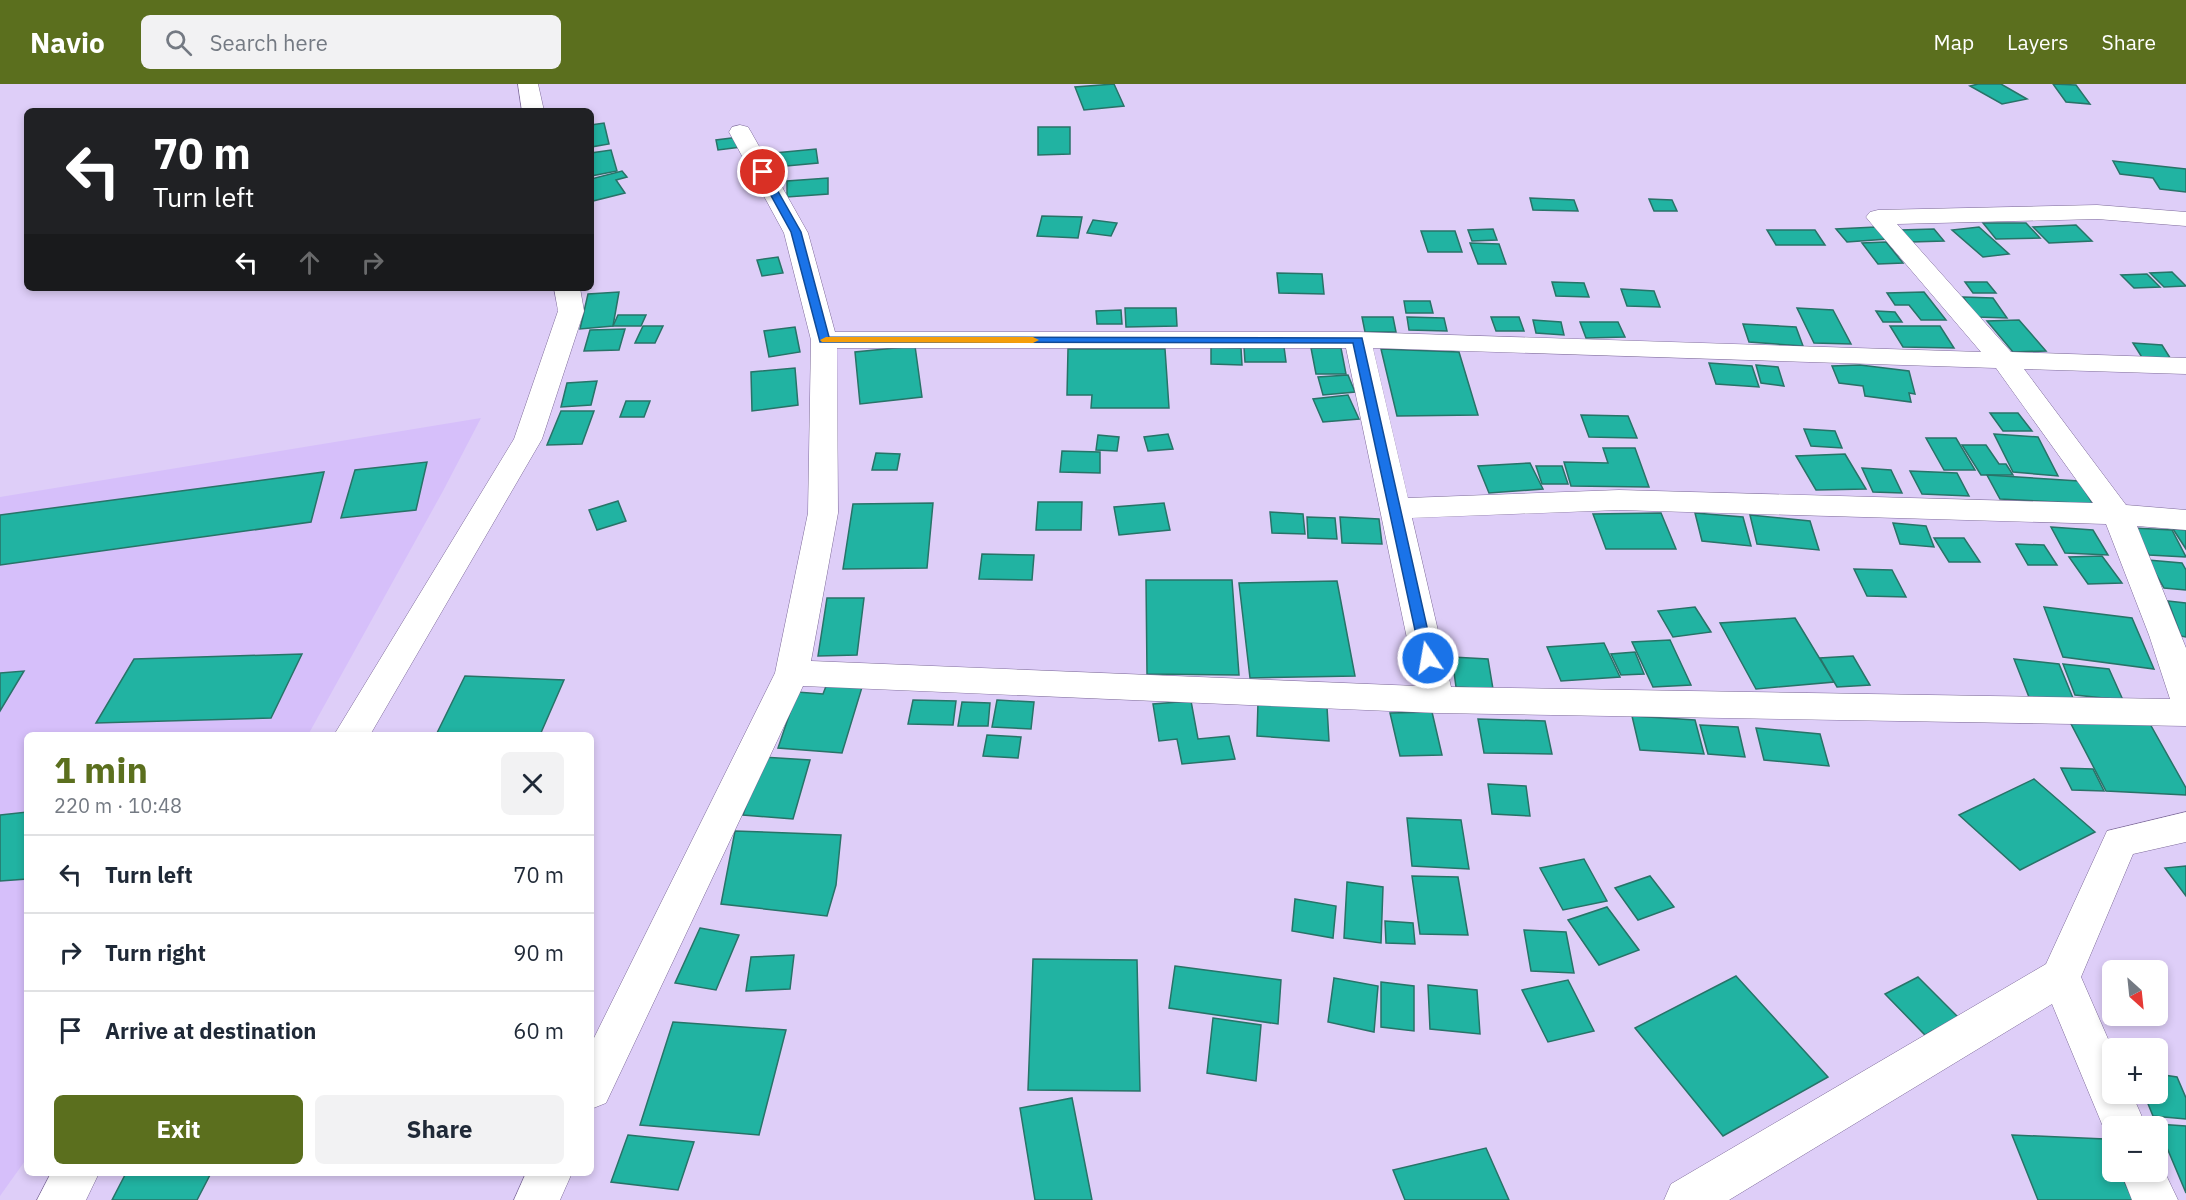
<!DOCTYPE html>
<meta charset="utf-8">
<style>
body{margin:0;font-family:"IBM Plex Sans",sans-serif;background:#f2f2f3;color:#1f2937;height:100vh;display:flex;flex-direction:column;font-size:22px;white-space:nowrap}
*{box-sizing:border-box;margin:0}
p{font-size:20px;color:#747a83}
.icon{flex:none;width:33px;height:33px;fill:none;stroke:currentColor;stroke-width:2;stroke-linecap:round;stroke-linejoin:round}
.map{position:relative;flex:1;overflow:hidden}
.drawer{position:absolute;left:24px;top:648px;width:570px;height:444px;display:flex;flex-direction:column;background:#fff;border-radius:9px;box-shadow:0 3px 9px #0003}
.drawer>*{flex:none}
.top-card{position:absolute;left:24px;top:24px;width:570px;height:183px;border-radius:9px;box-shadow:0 3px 9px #0003;background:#202124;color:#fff;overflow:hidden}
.needle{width:39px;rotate:153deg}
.controls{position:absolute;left:2102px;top:876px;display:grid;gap:12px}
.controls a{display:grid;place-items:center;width:66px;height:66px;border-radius:9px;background:#fff;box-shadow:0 3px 9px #0003;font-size:30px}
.pin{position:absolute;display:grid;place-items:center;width:51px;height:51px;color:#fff;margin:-26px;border:3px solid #fff;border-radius:50%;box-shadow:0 2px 6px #0007}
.me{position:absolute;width:66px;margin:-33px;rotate:348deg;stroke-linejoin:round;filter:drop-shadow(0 0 4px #0008)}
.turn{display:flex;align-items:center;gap:21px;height:126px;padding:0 30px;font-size:27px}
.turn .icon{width:78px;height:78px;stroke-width:2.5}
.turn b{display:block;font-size:42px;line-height:51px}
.lanes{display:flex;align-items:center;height:57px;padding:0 30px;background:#0003;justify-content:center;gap:30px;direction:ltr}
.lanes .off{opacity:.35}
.round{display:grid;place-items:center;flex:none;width:63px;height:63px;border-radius:9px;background:#f2f2f3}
.headline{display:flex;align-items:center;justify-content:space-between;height:102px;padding:0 30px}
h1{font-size:36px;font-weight:700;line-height:45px;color:#5b6f1e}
.cta{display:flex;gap:12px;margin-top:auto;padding:12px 30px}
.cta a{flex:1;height:69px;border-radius:9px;background:#5b6f1e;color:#fff;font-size:24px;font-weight:700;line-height:69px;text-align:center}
.cta a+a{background:#f2f2f3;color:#1f2937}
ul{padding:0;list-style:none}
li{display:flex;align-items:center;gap:18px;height:78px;padding:0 30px;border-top:2px solid #e0e1e3}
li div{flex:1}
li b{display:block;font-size:22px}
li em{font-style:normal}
header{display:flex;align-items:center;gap:36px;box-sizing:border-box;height:84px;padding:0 30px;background:#5b6f1e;color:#fff}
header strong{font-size:28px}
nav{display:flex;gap:33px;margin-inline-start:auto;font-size:21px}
.search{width:420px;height:54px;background:#f2f2f3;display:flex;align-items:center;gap:15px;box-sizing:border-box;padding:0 21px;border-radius:9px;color:#747a83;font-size:22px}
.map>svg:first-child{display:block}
.built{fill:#d6bffa}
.building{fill:#21b3a2;stroke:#287368;stroke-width:1.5}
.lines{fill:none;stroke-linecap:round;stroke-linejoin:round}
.minor-casing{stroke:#7d6a99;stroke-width:1}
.minor{fill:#fff;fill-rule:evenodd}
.route{fill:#1a73e8;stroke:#114b97;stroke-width:1.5}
.slow{fill:#f59e0b}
</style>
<header>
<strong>Navio</strong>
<div class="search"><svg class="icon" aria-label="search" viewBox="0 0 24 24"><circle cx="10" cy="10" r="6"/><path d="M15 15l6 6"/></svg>Search here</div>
<nav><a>Map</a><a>Layers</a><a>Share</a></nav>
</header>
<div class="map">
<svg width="2186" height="1116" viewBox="0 0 2186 1116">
<rect width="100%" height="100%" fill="#decef8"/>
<polygon class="built" points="481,334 443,407 308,651 27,651 27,1074 0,1112 0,413"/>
<g class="building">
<polygon points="1114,0 1124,22 1084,26 1075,3"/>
<polygon points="1978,0 2001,0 2027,15 2002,20 1970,2"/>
<polygon points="2053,0 2076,1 2090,20 2066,18"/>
<polygon points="604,39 609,60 591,63 591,41"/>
<polygon points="1038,43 1070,43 1070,70 1038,71"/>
<polygon points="739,53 741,63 718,66 716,56"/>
<polygon points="816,65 818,79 765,84 764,70"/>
<polygon points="611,66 617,87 591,92 591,69"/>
<polygon points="2113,77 2186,85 2186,108 2160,105 2153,94 2120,90"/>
<polygon points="622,87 627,93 616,96 625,109 593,117 591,95"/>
<polygon points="828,94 828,110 787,113 787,97"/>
<polygon points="1530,114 1574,116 1578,127 1533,126"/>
<polygon points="1649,115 1672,116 1677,127 1654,127"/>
<polygon points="1042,132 1082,133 1078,154 1037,152"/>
<polygon points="1093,136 1117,139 1111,152 1087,149"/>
<polygon points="1983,139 2026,139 2040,154 1996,155"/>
<polygon points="2076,141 2092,157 2049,159 2033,143"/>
<polygon points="1876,143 1887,155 1847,158 1836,145"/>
<polygon points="1979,143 2009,170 1983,173 1952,146"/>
<polygon points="1493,145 1497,156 1472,157 1468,146"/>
<polygon points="1934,145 1944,157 1911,158 1901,146"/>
<polygon points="1767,146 1815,146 1825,161 1776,161"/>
<polygon points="1421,147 1455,147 1462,168 1428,168"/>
<polygon points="1886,158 1903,179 1878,180 1862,159"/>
<polygon points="1470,159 1499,160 1506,180 1478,180"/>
<polygon points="778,173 783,189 762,192 757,176"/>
<polygon points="2172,188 2186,202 2164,203 2150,189"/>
<polygon points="1277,189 1322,190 1324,210 1279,209"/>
<polygon points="2147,190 2160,203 2134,204 2121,191"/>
<polygon points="1552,198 1584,199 1589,213 1556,212"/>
<polygon points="1965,198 1987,198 1996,209 1973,209"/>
<polygon points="1621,205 1654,207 1660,223 1627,222"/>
<polygon points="619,208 613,242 580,245 588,210"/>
<polygon points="1924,208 1946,236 1921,236 1909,221 1895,221 1887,209"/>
<polygon points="1963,213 1993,214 2007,234 1977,233"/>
<polygon points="1404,217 1430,217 1433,229 1406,229"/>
<polygon points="1125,224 1176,224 1177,242 1126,243"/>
<polygon points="1797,224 1833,226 1851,260 1814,259"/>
<polygon points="1121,226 1122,240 1097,240 1096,227"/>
<polygon points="1876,227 1895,228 1902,238 1883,238"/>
<polygon points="618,231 646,231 641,242 613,242"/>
<polygon points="1362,233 1393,233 1396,248 1365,248"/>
<polygon points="1407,233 1444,234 1447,247 1409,246"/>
<polygon points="1491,233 1519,233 1524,247 1496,247"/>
<polygon points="1533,236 1561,238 1564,251 1536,249"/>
<polygon points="2019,236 2046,267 2013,268 1987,237"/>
<polygon points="1580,238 1618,238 1625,253 1586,254"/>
<polygon points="1743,240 1796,243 1803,262 1749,258"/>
<polygon points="643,242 663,242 655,259 635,259"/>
<polygon points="1890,242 1940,242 1954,264 1903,263"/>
<polygon points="795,243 800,268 769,273 764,247"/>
<polygon points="625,245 619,266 584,267 590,246"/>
<polygon points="2133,259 2162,261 2172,277 2143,275"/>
<polygon points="915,262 922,313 860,320 855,268"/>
<polygon points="1211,263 1241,264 1242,281 1211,280"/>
<polygon points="1244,263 1284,263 1286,278 1245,278"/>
<polygon points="1311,264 1341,264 1346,290 1316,290"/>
<polygon points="1068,265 1165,265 1169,324 1091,324 1092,311 1067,311"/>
<polygon points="1381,265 1459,268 1478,331 1397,332"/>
<polygon points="1709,279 1752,282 1759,303 1716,300"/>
<polygon points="1756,281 1778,283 1784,302 1761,299"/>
<polygon points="1860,281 1909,287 1915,310 1909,309 1911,318 1865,312 1863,302 1839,299 1832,282"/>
<polygon points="795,284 798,321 752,327 751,288"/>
<polygon points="1348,291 1355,308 1323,311 1318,293"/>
<polygon points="597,297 591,321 561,323 567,299"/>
<polygon points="1348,311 1359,335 1323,338 1313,315"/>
<polygon points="626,317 650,317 644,333 620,333"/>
<polygon points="561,327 594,327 582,360 547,361"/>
<polygon points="1990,329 2018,329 2032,347 2003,347"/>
<polygon points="1581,331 1628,332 1637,354 1589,353"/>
<polygon points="1804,345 1835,347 1842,364 1811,362"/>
<polygon points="1168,350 1173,365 1148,367 1144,353"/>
<polygon points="1994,350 2038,353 2058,392 2013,388"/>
<polygon points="1098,351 1119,353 1117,367 1096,366"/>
<polygon points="1926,354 1956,354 1975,386 1944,386"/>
<polygon points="1962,361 1986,361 1999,380 2006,380 2013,391 1981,391"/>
<polygon points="1603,364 1635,364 1649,403 1571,402 1564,378 1608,379"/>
<polygon points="1062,367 1100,368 1100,389 1060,388"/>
<polygon points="876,369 900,370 897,386 872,386"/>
<polygon points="1845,370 1866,405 1816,406 1796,372"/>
<polygon points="427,378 416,426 341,434 355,386"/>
<polygon points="1530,379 1543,405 1489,409 1478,382"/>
<polygon points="1536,382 1562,382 1568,400 1542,400"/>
<polygon points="1862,384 1891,386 1902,409 1873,408"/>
<polygon points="1910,387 1957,389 1969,412 1922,410"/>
<polygon points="324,388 311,438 0,481 0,431"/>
<polygon points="1987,391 2079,397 2093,420 2000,415"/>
<polygon points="618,417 626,437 597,446 589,426"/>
<polygon points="1038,418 1082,418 1081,446 1036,446"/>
<polygon points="933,419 927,484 843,485 853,420"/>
<polygon points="1164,419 1170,446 1119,451 1114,423"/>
<polygon points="1270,428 1303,430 1305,450 1272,449"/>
<polygon points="1661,429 1676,465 1606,465 1593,430"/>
<polygon points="1695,429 1743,433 1751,462 1702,457"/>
<polygon points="1750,431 1810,437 1819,466 1757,460"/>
<polygon points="1307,433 1335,434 1337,455 1308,454"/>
<polygon points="1340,433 1379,435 1382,460 1342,459"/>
<polygon points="1893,439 1926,442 1934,463 1900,460"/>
<polygon points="2051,443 2093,446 2108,471 2065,469"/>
<polygon points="2133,444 2172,446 2186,473 2149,471"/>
<polygon points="2173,445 2186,446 2186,465"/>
<polygon points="1934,454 1964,454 1980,478 1949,478"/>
<polygon points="2016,460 2044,461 2057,481 2028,481"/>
<polygon points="982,470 1034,471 1032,496 979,495"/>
<polygon points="2102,472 2122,499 2088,500 2069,473"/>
<polygon points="2148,476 2182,479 2186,486 2186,506 2164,504"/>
<polygon points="1854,485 1892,486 1906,513 1867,512"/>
<polygon points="1146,496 1232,496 1239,591 1147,590"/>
<polygon points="1337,497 1355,592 1250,594 1239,499"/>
<polygon points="827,514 864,514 857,571 818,572"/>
<polygon points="2168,517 2186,519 2186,553 2181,552"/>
<polygon points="1695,523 1711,548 1673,553 1658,527"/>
<polygon points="2044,523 2132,534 2154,585 2063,573"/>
<polygon points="1795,534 1834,598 1756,605 1720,539"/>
<polygon points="1670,556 1691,601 1653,603 1632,558"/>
<polygon points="1604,559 1620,593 1561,597 1547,563"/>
<polygon points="1635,568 1644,590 1621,591 1611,570"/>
<polygon points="302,570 271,634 96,639 134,575"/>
<polygon points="1853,572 1870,601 1837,603 1820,574"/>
<polygon points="1452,573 1488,575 1493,605 1456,603"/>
<polygon points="2014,575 2059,580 2075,619 2029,613"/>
<polygon points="2063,580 2109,585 2123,616 2075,611"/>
<polygon points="24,587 0,627 0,589"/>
<polygon points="465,592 564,596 540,651 436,651"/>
<polygon points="828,597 863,600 842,669 778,664 797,608 823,610"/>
<polygon points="913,616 956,617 953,641 908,640"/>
<polygon points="997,616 1034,618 1031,645 992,643"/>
<polygon points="1191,617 1198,655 1229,652 1235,675 1182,680 1177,655 1159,657 1153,620"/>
<polygon points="962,618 990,619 988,642 958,642"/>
<polygon points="1258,618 1327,623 1329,657 1257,652"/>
<polygon points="1432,628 1442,671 1400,672 1390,629"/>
<polygon points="1632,632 1695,636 1704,670 1640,666"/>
<polygon points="1478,635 1545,637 1552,670 1484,669"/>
<polygon points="2069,636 2150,640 2186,704 2186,711 2106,707"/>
<polygon points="1700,641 1738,643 1745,673 1708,670"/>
<polygon points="1756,644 1820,650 1829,682 1764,676"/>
<polygon points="987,651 1021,653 1018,674 983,672"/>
<polygon points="762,673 810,676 793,735 743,731"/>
<polygon points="2061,684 2093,685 2104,707 2072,706"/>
<polygon points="2034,695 2095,748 2020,786 1959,731"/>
<polygon points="1488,700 1526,702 1530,732 1492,730"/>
<polygon points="27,728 27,795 0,797 0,731"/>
<polygon points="1407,734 1461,736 1469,785 1412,782"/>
<polygon points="735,747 841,751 836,801 827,832 721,820"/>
<polygon points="1584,775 1607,817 1563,826 1540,784"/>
<polygon points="2186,782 2186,812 2165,784"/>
<polygon points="1412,792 1458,793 1468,851 1420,850"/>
<polygon points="1650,792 1674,823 1638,836 1615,804"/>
<polygon points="1347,798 1383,803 1381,859 1344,854"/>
<polygon points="1295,815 1336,822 1333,854 1292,847"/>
<polygon points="1607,823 1639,866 1599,881 1568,836"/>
<polygon points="1385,837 1413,839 1415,860 1386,859"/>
<polygon points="700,844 739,851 716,906 675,899"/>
<polygon points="1524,846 1566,848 1574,889 1531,887"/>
<polygon points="794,871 790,905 746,907 751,873"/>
<polygon points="1033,875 1137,876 1140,1007 1028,1006"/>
<polygon points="1175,882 1281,896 1278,940 1169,924"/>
<polygon points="1736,892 1828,993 1723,1052 1635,944"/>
<polygon points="1918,893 1958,933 1925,951 1885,910"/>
<polygon points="1334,894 1378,902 1374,948 1328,938"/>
<polygon points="1568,896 1594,947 1548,958 1522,906"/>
<polygon points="1381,898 1414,902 1414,947 1381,943"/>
<polygon points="1428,901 1477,906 1480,950 1430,945"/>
<polygon points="1213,934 1261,941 1256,997 1207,989"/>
<polygon points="673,938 786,946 759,1051 640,1041"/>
<polygon points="2157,990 2177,993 2186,1014 2186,1035 2153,1032 2144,1010 2157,1010"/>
<polygon points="1072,1014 1092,1116 1035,1116 1020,1024"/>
<polygon points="2157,1040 2186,1042 2186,1109"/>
<polygon points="628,1051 694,1058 678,1106 611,1098"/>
<polygon points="2012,1051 2105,1055 2112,1069 2112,1088 2120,1088 2133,1116 2038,1116"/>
<polygon points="1486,1064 1509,1116 1405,1116 1393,1086"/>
<polygon points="126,1089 211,1089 197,1116 112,1116"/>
</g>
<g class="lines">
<defs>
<g id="minor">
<polygon points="518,0 538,0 544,27 522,27"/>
<path d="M 740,41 L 748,43 L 751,48 L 808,149 L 835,248 L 1358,248 L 1981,268 L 1870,138 L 1866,133 L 1870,128 L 1878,126 L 2097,121 L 2186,128 L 2186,142 L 2097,135 L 1897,140 L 2011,268 L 2186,274 L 2186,290 L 2024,285 L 2126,421 L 2186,426 L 2186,446 L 2137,442 L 2186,564 L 2186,642 L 1437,629 L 803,602 L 606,1019 L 591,1025 L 591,960 L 775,589 L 808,429 L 811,256 L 784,149 L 729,48 L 732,43 ZM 837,264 L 1346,264 L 1417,602 L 811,577 L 838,429 ZM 1373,264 L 1996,284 L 2093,419 L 1619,406 L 1408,414 ZM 1619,426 L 2106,440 L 2149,551 L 2170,615 L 1451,603 L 1412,434 Z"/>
<polygon points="554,204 580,204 584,227 542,355 370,651 334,651 514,355 558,227"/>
<polygon points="2186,728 2186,758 2133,770 2081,893 2112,964 2112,1010 2132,1010 2146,1042 2112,1042 2112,1058 2109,1057 2052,920 1729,1116 1664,1116 1671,1100 2046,880 2107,747"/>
<polygon points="2157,1072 2178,1116 2132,1116 2121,1088 2157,1088"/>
<polygon points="51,1089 99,1089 86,1116 37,1116"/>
<polygon points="526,1089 572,1089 560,1116 514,1116"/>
</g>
</defs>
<use href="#minor" class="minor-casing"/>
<use href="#minor" class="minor"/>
</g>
<polygon class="route" points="763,86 767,88 801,148 829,253 1362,254 1434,574 1432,577 1423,577 1421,574 1353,259 820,258 791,148 758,88"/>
<polygon class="slow" points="826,253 1033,253 1039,256 1033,259 822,258 820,256"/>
</svg>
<div class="controls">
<a><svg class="needle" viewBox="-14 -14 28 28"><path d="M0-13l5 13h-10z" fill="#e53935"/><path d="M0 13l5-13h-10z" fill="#747a83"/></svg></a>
<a>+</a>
<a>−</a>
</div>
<div class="pin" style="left:763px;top:88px;background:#d93025"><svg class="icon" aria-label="arrive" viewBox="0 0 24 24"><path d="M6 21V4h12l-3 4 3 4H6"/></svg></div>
<svg class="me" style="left:1428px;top:574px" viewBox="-20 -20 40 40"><circle r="17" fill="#1a73e8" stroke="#fff" stroke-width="3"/><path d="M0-11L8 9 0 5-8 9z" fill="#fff"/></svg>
<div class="top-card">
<div class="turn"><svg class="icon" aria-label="left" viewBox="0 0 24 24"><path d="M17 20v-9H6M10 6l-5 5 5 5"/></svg><div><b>70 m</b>Turn left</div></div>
<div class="lanes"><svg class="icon" aria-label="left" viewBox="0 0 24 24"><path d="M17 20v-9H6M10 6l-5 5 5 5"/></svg><svg class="icon off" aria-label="ahead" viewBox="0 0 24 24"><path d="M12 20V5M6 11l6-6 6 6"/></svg><svg class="icon off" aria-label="right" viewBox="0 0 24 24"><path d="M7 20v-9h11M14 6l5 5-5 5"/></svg></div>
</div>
<section class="drawer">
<div class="headline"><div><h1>1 min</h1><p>220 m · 10:48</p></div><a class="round"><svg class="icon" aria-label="close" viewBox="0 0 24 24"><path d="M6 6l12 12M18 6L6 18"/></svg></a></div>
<ul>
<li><svg class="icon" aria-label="left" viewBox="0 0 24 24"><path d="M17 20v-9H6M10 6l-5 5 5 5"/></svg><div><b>Turn left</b></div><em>70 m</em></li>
<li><svg class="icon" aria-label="right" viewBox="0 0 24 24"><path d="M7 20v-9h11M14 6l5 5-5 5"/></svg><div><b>Turn right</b></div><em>90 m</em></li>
<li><svg class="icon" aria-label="arrive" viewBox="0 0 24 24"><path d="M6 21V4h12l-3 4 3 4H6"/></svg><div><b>Arrive at destination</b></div><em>60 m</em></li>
</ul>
<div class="cta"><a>Exit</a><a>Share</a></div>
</section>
</div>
